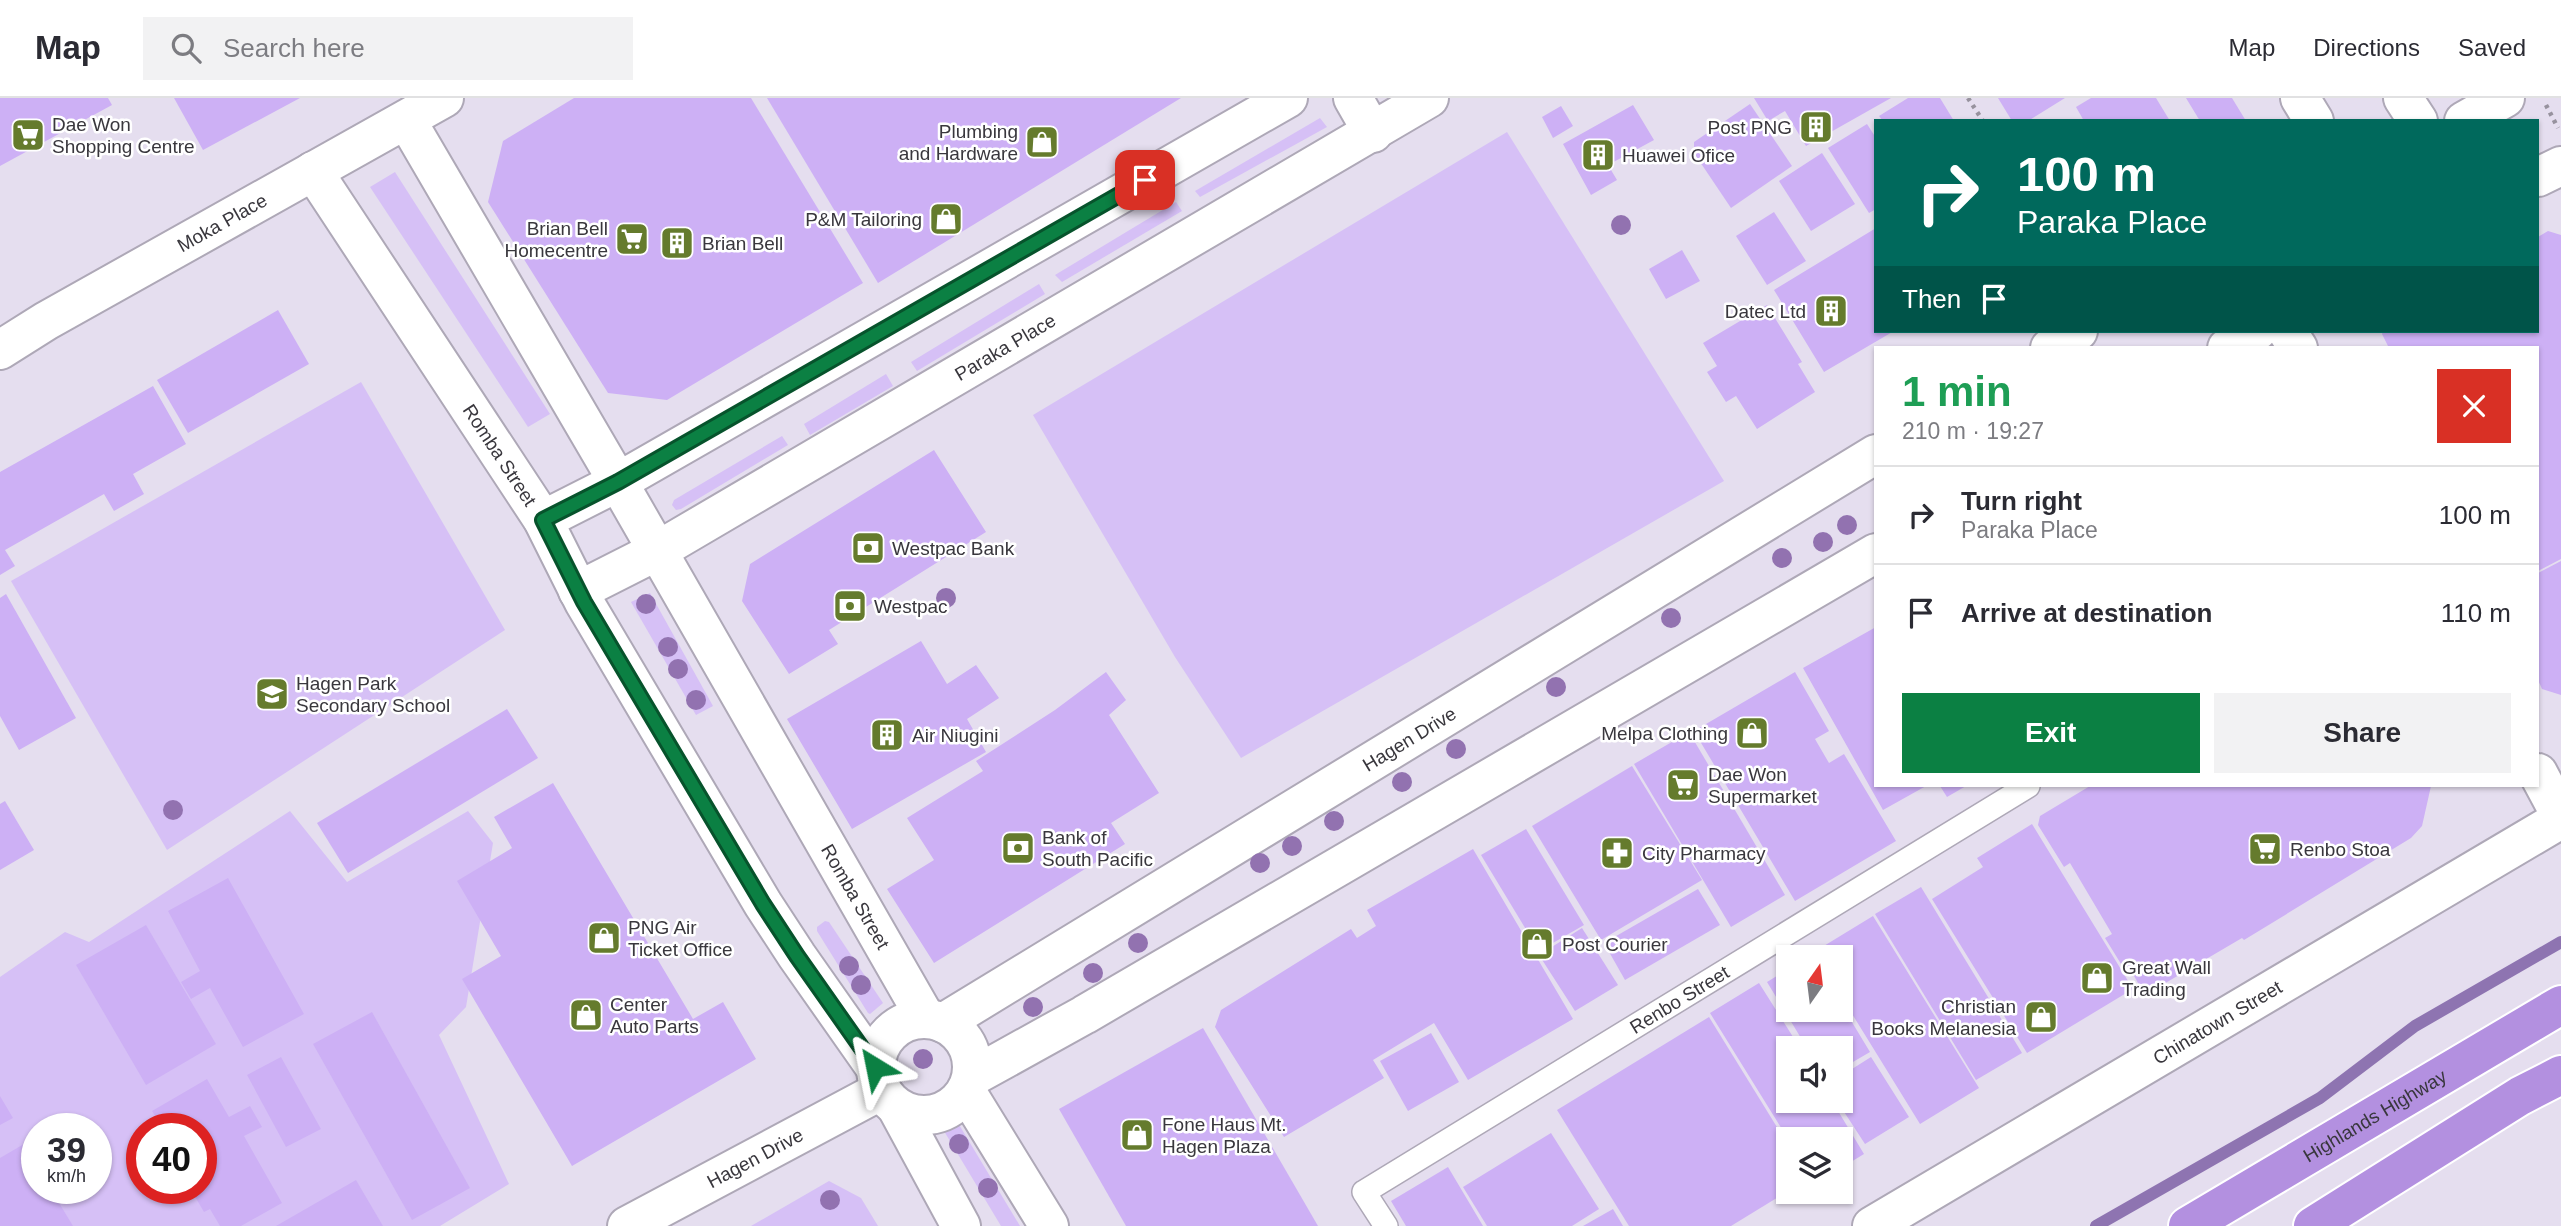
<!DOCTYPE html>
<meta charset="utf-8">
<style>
body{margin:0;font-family:Arial,sans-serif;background:#f2f2f3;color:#2b2b33;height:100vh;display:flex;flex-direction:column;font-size:26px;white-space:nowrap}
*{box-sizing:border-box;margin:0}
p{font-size:23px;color:#7c7c81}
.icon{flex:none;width:38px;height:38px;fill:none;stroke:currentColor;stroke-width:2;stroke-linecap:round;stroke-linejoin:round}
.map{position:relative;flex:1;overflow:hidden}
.panel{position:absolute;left:1874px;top:248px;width:665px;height:441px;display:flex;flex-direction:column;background:#fff;border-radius:0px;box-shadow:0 2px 5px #0004}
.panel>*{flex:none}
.guide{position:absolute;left:1874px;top:21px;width:665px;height:214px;border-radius:0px;box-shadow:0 2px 5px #0004;background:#00695c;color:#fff;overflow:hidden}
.needle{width:46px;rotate:14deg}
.fabs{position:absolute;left:1776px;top:847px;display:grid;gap:14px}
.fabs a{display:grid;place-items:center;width:77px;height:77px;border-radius:0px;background:#fff;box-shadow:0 2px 5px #0004;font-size:35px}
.speed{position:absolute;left:21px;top:1015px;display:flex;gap:14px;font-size:35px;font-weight:700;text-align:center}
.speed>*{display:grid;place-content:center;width:91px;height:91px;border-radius:50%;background:#fff;box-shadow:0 2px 5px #0004;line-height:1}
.speed small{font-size:18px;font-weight:400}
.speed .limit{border:10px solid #d22;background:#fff;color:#111}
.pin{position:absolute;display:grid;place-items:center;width:60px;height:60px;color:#fff;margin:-30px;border-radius:14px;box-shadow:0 4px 10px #0006}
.me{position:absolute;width:77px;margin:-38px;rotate:325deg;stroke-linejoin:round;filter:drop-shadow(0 0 5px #0008)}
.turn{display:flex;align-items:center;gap:24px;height:147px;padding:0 28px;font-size:32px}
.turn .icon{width:91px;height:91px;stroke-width:2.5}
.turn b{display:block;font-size:49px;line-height:60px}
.then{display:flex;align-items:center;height:66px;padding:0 28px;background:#0003;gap:14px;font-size:26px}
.round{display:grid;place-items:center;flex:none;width:74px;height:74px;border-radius:0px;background:#f2f2f3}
.head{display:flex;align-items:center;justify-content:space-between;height:119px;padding:0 28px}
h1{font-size:42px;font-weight:600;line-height:52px;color:#1e9e55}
.button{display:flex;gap:14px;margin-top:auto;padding:14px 28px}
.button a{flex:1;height:80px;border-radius:0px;background:#0b8043;color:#fff;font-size:28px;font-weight:600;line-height:80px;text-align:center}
.button a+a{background:#f2f2f3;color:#2b2b33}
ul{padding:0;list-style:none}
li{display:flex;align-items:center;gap:21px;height:98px;padding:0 28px;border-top:2px solid #e1e1e2}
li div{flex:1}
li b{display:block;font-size:26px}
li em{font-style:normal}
header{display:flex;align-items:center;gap:42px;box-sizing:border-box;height:98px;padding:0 35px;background:#fff;border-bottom:2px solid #e1e1e2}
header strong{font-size:33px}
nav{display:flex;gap:38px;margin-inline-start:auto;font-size:24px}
.search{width:490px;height:63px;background:#f2f2f3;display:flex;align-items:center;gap:18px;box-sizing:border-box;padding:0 24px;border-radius:0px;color:#7c7c81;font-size:26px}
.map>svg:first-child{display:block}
.green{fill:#d6c0f6;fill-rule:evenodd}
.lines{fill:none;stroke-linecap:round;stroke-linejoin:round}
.stream{stroke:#8e74b1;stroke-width:12}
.building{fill:#cdb0f5}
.lane-casing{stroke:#aea8b7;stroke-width:26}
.street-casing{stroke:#aea8b7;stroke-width:42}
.secondary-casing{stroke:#aea8b7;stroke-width:42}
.highway-casing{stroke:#fff;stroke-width:42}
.path{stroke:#97929e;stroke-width:4.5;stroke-dasharray:3.5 5;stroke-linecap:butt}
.lane{stroke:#fff;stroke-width:23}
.street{stroke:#fff;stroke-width:38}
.secondary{stroke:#fff;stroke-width:38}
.highway{stroke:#b390e0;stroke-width:38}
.tree{fill:#9272b0}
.route-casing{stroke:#07532c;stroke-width:18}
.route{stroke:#0b8043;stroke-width:12}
.labels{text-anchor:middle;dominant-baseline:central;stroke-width:5;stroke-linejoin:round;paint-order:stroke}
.poi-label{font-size:19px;fill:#39373d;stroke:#fff;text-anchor:start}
.street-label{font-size:19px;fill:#39373d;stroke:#fff}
</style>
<header>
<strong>Map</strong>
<div class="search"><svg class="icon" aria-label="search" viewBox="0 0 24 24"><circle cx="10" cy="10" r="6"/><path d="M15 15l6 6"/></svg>Search here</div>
<nav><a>Map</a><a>Directions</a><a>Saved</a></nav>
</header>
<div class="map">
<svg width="2561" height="1128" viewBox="0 0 2561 1128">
<rect width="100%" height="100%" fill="#e5deef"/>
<g class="green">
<polygon points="1320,20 1327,29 1200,99 1195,93"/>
<polygon points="1507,34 1724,383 1241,660 1175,559 1033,317"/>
<polygon points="395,74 550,316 528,329 370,89"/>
<polygon points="1176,104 1182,113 1062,184 1055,177"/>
<polygon points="1039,186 1045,196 917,273 911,264"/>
<polygon points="886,276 893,288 810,337 804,326"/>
<polygon points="361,284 505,532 167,752 11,483"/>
<polygon points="782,338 788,347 681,411 676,412 672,407 674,402"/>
<polygon points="650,495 713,608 696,617 631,504"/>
<path d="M 290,713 L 347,784 L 468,713 L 493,745 L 466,909 L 439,937 L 509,1086 L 440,1128 L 0,1128 L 0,879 L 65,834 L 89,844 ZM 37,1031 L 96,1031 L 96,1090 L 37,1090 ZM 142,1031 L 201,1031 L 201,1090 L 142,1090 Z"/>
<polygon points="825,823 829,824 883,905 870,916 868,915 817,833 817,829"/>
<polygon points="955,1020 1020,1128 1001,1128 941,1028"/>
<polygon points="829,1083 861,1100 878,1128 751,1128"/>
</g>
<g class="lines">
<polyline class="stream" points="2096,1128 2320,1000 2415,928 2561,844"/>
</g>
<g class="building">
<polygon points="0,0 108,0 112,7 0,68"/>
<polygon points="174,0 300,0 203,52"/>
<polygon points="574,0 751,0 863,185 667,302 608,295 488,104 503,43"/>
<polygon points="767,0 1181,0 878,185"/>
<polygon points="1754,0 1891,0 1806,48 1785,13 1768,23"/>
<polygon points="1908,0 1940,0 1954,23 1883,23 1879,18"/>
<polygon points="1998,0 2065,0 2028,23 2012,23"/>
<polygon points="2091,0 2156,0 2170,23 2084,23 2076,9"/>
<polygon points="2186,0 2232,0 2246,23 2200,23"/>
<polygon points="1750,6 1792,68 1731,110 1694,55 1694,44"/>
<polygon points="1633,7 1654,42 1608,67 1617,82 1591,97 1563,46"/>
<polygon points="1561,8 1573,28 1553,40 1542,19"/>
<polygon points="1867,26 1876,40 1876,111 1869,115 1828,50"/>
<polygon points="1822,55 1855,106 1811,133 1779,83"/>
<polygon points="1774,114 1806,163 1767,187 1736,138"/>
<polygon points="1876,130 1876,233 1894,233 1824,274 1774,192"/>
<polygon points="2548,133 2561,137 2561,461 2538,473 2538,250 2389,250 2382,236 2383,233 2538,233 2538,139"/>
<polygon points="1682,152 1700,183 1666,201 1649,171"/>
<polygon points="1767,207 1802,264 1798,266 1815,294 1757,331 1736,298 1726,304 1707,274 1717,268 1703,245"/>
<polygon points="278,212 309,266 188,335 157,282"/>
<polygon points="153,288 186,346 133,376 144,396 114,413 104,396 5,452 15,468 0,477 0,374"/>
<polygon points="934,352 986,434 829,532 838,546 789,576 742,503 750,466"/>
<polygon points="2561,463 2561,597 2542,591 2538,582 2538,475"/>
<polygon points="6,496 76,620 19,652 0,618 0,500"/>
<polygon points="1876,529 1876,688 1926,688 1883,712 1803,570"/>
<polygon points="921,543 947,586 976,567 999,600 967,621 986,654 852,731 787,621"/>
<polygon points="1106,574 1126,602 1109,617 1159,695 1111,725 1125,746 934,865 887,791 934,762 907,720 983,673 976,663 1055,612"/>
<polygon points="1795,574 1829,633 1815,641 1829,665 1844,656 1896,743 1795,803 1694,633"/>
<polygon points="507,611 538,660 348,775 317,725"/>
<polygon points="1689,634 1785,797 1731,829 1634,666"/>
<polygon points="1632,668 1702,782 1601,842 1532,728"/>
<polygon points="553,685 693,921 723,904 756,961 572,1068 462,881 501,858 457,783 512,750 494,719"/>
<polygon points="1940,688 1966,688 1947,699"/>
<polygon points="2090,688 2431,688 2422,728 2411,740 2244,842 2242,840 2145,897 2130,871 2126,874 2105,840 2112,836 2070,765 2064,769 2038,727 2040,718"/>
<polygon points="5,703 34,752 0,772 0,706"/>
<polygon points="2032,726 2133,891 2027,955 1932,801 1983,769 1977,760"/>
<polygon points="1526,731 1584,827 1539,853 1481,757"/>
<polygon points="1473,751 1573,921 1468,982 1434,925 1373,962 1384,980 1284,1039 1215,929 1221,912 1351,831 1357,840 1376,828 1367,812"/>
<polygon points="228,780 304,916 243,949 210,890 191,901 181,884 200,873 168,813"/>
<polygon points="1921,789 2022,955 1976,982 1875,816"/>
<polygon points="1698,791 1720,827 1625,882 1604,845"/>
<polygon points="1873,818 1979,990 1920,1026 1841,898 1841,859 1817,859 1814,854"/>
<polygon points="146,827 216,946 146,987 76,867"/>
<polygon points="1582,830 1618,887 1575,913 1539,857"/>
<polygon points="1788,871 1788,912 1841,912 1841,906 1870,954 1841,971 1841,950 1807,950 1767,884"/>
<polygon points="1759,885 1800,950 1788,950 1788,1003 1832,1003 1864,1056 1841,1070 1841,1041 1788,1041 1710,915"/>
<polygon points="372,914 470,1090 412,1122 313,946"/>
<polygon points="1709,919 1788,1047 1788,1093 1731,1128 1629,1128 1557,1012"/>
<polygon points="1203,930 1318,1128 1126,1128 1059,1011"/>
<polygon points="1431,935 1459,984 1408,1013 1380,963"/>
<polygon points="281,959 321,1031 286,1049 247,977"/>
<polygon points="1871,959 1909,1019 1865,1046 1837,1003 1841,1003 1841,978"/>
<polygon points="207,981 229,1019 250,1008 262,1029 244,1038 282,1105 241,1128 220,1128 210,1111 204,1114 190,1090 201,1090 201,1031 163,1031 152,1013"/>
<polygon points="0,998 13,1020 0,1027"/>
<polygon points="1551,1035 1599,1111 1572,1128 1487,1128 1463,1089"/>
<polygon points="24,1046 37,1068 37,1090 50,1090 73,1128 0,1128 0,1060"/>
<polygon points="1448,1069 1483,1128 1406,1128 1391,1103"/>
<polygon points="356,1082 383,1128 276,1128"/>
<polygon points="1613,1111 1623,1128 1583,1128"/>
</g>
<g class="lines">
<defs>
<g id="lane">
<path id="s1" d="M 1386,1128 L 1364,1094 L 2028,688"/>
</g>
<g id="street">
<polyline points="1353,0 1373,35"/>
<polyline points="2538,675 2561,718"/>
<polyline points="966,993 1049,1128"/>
<polyline points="897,1010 961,1128"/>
<path id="s2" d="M 627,1128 L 882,992"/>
<path id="s3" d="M 1872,1128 L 2561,721"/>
</g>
<g id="secondary">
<polyline points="2300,0 2314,23"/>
<polyline points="2403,0 2418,23"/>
<path id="s4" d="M 407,23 L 618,384 L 926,921"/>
<polyline points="2464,23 2505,0"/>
<path id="s5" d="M 313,73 L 543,422 L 584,504 L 763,806 L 797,858 L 875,969"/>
<polyline points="2538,79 2561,68"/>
<polyline points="2287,233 2298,250"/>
<polyline points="2050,250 2078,233"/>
<polyline points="2227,250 2257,233"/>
<path id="s6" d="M 0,252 L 46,223 L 444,0"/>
<polyline points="543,422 618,384 1288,0"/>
<path id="s7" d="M 578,493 L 657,453 L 1429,0"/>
<circle cx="924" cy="969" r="48"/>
<path id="s8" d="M 943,925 L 1876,356"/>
<polyline points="972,979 1084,917 1876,455"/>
</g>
<g id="highway">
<path id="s9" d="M 2188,1128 L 2561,907"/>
<polyline points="2313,1128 2520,998 2561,977"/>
</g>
</defs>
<use href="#lane" class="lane-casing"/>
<use href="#street" class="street-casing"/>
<use href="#secondary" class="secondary-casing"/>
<use href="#highway" class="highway-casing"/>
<g class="path">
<polyline points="1968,0 1983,23"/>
<polyline points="2546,7 2558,30"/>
</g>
<use href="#lane" class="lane"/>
<use href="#street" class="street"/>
<use href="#secondary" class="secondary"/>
<use href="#highway" class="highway"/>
</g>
<g class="tree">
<circle cx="1621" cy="127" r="10"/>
<circle cx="1847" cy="427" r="10"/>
<circle cx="1823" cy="444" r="10"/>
<circle cx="1782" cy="460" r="10"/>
<circle cx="946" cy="500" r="10"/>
<circle cx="646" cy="506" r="10"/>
<circle cx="1671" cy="520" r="10"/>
<circle cx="668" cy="549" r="10"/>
<circle cx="678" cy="571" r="10"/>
<circle cx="1556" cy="589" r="10"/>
<circle cx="696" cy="602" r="10"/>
<circle cx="1456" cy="651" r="10"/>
<circle cx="1402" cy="684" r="10"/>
<circle cx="173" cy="712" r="10"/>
<circle cx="1334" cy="723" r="10"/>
<circle cx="1292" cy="748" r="10"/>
<circle cx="1260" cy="765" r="10"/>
<circle cx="1138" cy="845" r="10"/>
<circle cx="849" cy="868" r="10"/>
<circle cx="1093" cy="875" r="10"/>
<circle cx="861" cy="887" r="10"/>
<circle cx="1033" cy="909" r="10"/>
<circle cx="923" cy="961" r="10"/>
<circle cx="959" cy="1046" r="10"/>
<circle cx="988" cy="1090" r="10"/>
<circle cx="830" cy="1102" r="10"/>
</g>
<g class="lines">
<defs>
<polyline id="route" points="875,969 797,858 763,806 584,504 543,422 618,384 1145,82"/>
</defs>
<use href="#route" class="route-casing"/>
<use href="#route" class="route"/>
</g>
<defs>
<symbol id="building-square" viewBox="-11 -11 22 22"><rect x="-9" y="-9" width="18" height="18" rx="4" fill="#657b2d" stroke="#fff"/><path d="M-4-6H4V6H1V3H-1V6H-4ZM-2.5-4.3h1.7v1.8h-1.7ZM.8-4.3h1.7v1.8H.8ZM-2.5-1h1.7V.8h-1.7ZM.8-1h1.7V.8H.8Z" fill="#fff"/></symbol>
<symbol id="supermarket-square" viewBox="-11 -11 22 22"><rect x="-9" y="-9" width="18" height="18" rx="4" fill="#657b2d" stroke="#fff"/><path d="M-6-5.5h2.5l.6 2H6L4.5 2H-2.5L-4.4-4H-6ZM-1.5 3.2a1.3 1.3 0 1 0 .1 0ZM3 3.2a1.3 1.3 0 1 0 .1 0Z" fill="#fff"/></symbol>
<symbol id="shop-square" viewBox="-11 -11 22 22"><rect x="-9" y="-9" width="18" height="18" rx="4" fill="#657b2d" stroke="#fff"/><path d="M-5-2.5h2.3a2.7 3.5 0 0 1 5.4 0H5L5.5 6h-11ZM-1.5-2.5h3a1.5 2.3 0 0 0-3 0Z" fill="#fff"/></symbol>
<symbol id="bank-square" viewBox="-11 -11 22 22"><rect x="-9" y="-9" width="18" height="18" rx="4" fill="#657b2d" stroke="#fff"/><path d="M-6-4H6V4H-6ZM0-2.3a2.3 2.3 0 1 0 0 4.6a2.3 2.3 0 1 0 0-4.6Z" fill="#fff"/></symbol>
<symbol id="school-square" viewBox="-11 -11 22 22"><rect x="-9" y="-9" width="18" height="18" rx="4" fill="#657b2d" stroke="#fff"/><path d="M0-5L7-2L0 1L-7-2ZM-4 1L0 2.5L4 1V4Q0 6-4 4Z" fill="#fff"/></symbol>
<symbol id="pharmacy-square" viewBox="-11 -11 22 22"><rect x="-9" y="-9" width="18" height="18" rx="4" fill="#657b2d" stroke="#fff"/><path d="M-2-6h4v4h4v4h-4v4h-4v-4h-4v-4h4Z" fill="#fff"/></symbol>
</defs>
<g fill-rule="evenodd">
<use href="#building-square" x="1797" y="10" width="38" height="38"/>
<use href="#supermarket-square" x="9" y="18" width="38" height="38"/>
<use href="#shop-square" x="1023" y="25" width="38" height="38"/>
<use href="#building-square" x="1579" y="38" width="38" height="38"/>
<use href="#shop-square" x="927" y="102" width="38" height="38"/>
<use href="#supermarket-square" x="613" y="122" width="38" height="38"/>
<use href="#building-square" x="658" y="126" width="38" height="38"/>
<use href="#building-square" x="1812" y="194" width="38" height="38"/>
<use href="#bank-square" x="849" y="431" width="38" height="38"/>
<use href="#bank-square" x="831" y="489" width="38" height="38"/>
<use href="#school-square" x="253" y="577" width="38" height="38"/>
<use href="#shop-square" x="1733" y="616" width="38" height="38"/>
<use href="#building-square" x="868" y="618" width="38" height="38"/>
<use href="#supermarket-square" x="1664" y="668" width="38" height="38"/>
<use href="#bank-square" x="999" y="731" width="38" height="38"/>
<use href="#supermarket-square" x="2246" y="732" width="38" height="38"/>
<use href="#pharmacy-square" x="1598" y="736" width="38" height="38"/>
<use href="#shop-square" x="585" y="821" width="38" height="38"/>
<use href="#shop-square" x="1518" y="827" width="38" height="38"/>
<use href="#shop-square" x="2078" y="861" width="38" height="38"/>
<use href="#shop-square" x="567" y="898" width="38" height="38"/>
<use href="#shop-square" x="2022" y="900" width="38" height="38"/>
<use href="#shop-square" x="1118" y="1018" width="38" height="38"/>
</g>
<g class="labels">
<g class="poi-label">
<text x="52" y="26">Dae Won<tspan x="52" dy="22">Shopping Centre</tspan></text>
<text x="1792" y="29" text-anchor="end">Post PNG</text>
<text x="1018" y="33" text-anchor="end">Plumbing<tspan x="1018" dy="22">and Hardware</tspan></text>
<text x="1622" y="57">Huawei Ofice</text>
<text x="922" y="121" text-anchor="end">P&amp;M Tailoring</text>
<text x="608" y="130" text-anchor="end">Brian Bell<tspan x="608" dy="22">Homecentre</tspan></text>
<text x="702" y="145">Brian Bell</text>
<text x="1806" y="213" text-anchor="end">Datec Ltd</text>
<text x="892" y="450">Westpac Bank</text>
<text x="874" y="508">Westpac</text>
<text x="296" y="585">Hagen Park<tspan x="296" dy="22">Secondary School</tspan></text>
<text x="1728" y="635" text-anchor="end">Melpa Clothing</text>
<text x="912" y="637">Air Niugini</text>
<text x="1708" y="676">Dae Won<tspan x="1708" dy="22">Supermarket</tspan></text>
<text x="1042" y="739">Bank of<tspan x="1042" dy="22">South Pacific</tspan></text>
<text x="2290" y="751">Renbo Stoa</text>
<text x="1642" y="755">City Pharmacy</text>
<text x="628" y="829">PNG Air<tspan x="628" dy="22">Ticket Office</tspan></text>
<text x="1562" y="846">Post Courier</text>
<text x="2122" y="869">Great Wall<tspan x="2122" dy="22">Trading</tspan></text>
<text x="610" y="906">Center<tspan x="610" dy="22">Auto Parts</tspan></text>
<text x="2016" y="908" text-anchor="end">Christian<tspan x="2016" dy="22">Books Melanesia</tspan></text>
<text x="1162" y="1026">Fone Haus Mt.<tspan x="1162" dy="22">Hagen Plaza</tspan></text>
</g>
<g class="street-label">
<text stroke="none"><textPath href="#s6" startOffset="256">Moka Place</textPath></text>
<text stroke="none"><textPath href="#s7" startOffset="492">Paraka Place</textPath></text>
<text stroke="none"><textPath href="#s5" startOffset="340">Romba Street</textPath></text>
<text stroke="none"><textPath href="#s8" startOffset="546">Hagen Drive</textPath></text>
<text stroke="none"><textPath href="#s4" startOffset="896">Romba Street</textPath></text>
<text stroke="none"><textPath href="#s1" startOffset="410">Renbo Street</textPath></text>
<text stroke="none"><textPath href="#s3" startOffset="401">Chinatown Street</textPath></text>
<text stroke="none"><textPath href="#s9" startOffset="217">Highlands Highway</textPath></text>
<text stroke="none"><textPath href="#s2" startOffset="145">Hagen Drive</textPath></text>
</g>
</g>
</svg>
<div class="fabs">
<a><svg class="needle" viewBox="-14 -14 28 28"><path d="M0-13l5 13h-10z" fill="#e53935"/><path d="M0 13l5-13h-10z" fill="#7c7c81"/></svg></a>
<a><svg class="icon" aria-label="sound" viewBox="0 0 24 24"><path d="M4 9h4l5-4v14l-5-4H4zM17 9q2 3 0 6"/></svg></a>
<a><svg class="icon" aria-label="layers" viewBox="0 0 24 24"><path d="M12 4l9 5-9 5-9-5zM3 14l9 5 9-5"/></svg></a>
</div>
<div class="speed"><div>39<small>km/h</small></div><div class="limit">40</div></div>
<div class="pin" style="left:1145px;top:82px;background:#d93025"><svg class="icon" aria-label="arrive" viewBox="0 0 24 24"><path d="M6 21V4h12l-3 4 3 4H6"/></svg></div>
<svg class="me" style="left:875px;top:969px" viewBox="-20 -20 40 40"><path d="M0-17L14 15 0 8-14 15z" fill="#0b8043" stroke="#fff" stroke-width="4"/></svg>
<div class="guide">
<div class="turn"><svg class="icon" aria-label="right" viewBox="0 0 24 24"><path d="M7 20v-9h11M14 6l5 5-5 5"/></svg><div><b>100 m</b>Paraka Place</div></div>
<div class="then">Then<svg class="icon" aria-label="arrive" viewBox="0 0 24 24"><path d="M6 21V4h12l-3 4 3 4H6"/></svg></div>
</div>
<section class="panel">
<div class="head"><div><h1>1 min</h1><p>210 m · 19:27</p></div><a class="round" style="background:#d93025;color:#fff"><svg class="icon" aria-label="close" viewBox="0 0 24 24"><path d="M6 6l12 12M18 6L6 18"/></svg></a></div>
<ul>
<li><svg class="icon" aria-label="right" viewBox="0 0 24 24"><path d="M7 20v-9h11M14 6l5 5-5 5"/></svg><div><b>Turn right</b><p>Paraka Place</p></div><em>100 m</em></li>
<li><svg class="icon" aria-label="arrive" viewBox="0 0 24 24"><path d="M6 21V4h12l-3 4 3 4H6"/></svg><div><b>Arrive at destination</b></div><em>110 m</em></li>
</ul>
<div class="button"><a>Exit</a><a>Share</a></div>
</section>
</div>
